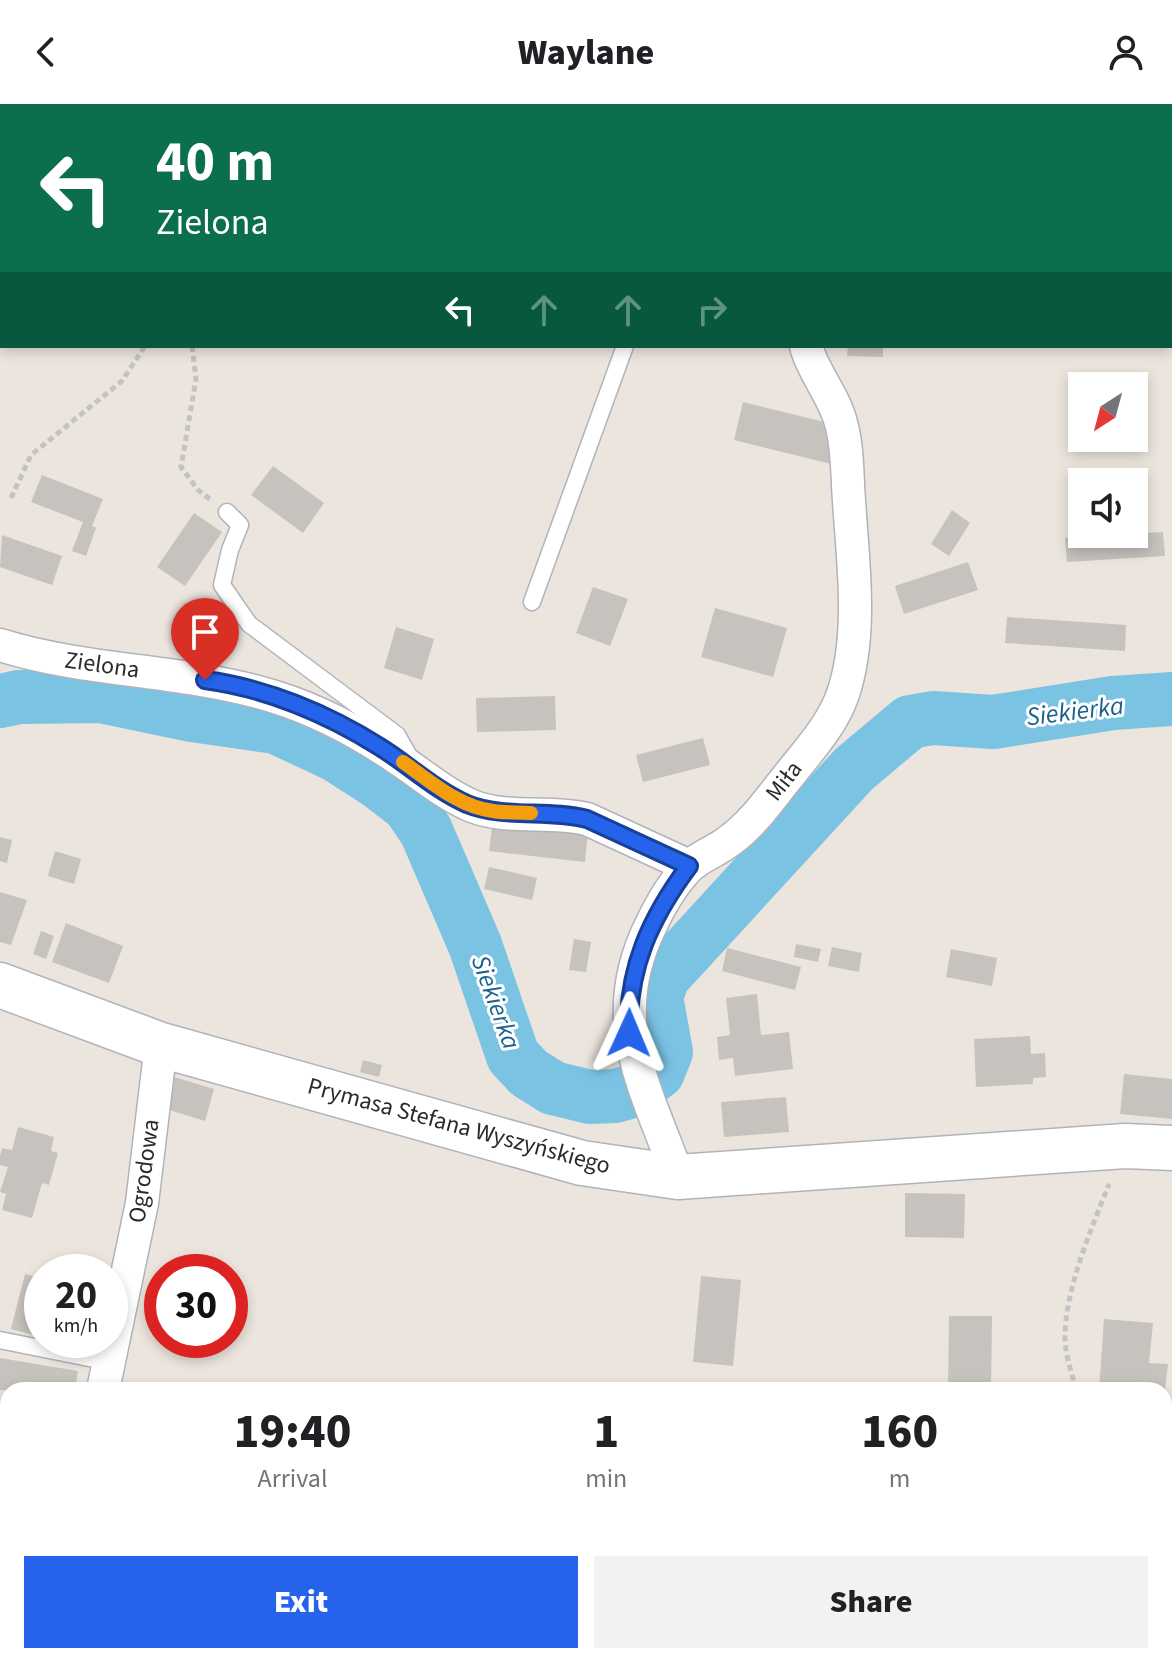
<!DOCTYPE html>
<meta charset="utf-8">
<style>
body{margin:0;font-family:"Source Sans 3",sans-serif;background:#f2f2f2;color:#202124;height:100vh;display:flex;flex-direction:column;font-size:30px;white-space:nowrap}
*{box-sizing:border-box;margin:0}
p{font-size:26px;color:#757577}
.icon{flex:none;width:44px;height:44px;fill:none;stroke:currentColor;stroke-width:2;stroke-linecap:round;stroke-linejoin:round}
.map{position:relative;flex:1;overflow:hidden}
.details{position:absolute;left:0px;top:1278px;width:1172px;height:282px;display:flex;flex-direction:column;background:#fff;border-radius:24px 24px 0 0;box-shadow:0 4px 12px #0003}
.details>*{flex:none}
.hud{position:absolute;left:0px;top:0px;width:1172px;height:244px;box-shadow:0 4px 12px #0003;background:#0b6e4f;color:#fff;overflow:hidden}
.needle{width:52px;rotate:216deg}
.controls{position:absolute;left:1068px;top:268px;display:grid;gap:16px}
.controls a{display:grid;place-items:center;width:80px;height:80px;border-radius:0px;background:#fff;box-shadow:0 4px 12px #0003;font-size:40px}
.speed{position:absolute;left:24px;top:1150px;display:flex;gap:16px;font-size:40px;font-weight:700;text-align:center}
.speed>*{display:grid;place-content:center;width:104px;height:104px;border-radius:50%;background:#fff;box-shadow:0 4px 12px #0003;line-height:1}
.speed small{font-size:20px;font-weight:400}
.speed .limit{border:12px solid #d22;background:#fff;color:#111}
.pin{position:absolute;display:grid;place-items:center;width:68px;height:68px;color:#fff;margin:-82px -34px;border-radius:50% 50% 50% 0;rotate:-45deg;box-shadow:0 0 8px #0007}
.pin .icon{rotate:45deg}
.me{position:absolute;width:88px;margin:-44px;rotate:1deg;stroke-linejoin:round;filter:drop-shadow(0 0 6px #0008)}
.turn{display:flex;align-items:center;gap:28px;height:168px;padding:0 24px;font-size:36px}
.turn .icon{width:104px;height:104px;stroke-width:2.5}
.turn b{display:block;font-size:56px;line-height:68px}
.lanes{display:flex;align-items:center;height:76px;padding:0 24px;background:#0003;justify-content:center;gap:40px;direction:ltr}
.lanes .off{opacity:.35}
.eta{display:flex;justify-content:space-evenly;align-items:center;height:136px;text-align:center}
.eta b{font-size:48px;font-weight:800;line-height:56px}
.cta{display:flex;gap:16px;margin-top:auto;padding:16px 24px}
.cta a{flex:1;height:92px;border-radius:0px;background:#2563eb;color:#fff;font-size:32px;font-weight:800;line-height:92px;text-align:center}
.cta a+a{background:#f2f2f2;color:#202124}
header{display:flex;justify-content:space-between;align-items:center;height:104px;padding:0 24px;background:#fff;font-size:36px;font-weight:800}
.map>svg:first-child{display:block}
.lines{fill:none;stroke-linecap:round;stroke-linejoin:round}
.river{stroke:#7ac3e3;stroke-width:54}
.building{fill:#c6c2bd}
.lane-casing{stroke:#b1b3bc;stroke-width:19}
.street-casing{stroke:#b1b3bc;stroke-width:35}
.secondary-casing{stroke:#b1b3bc;stroke-width:47}
.path{stroke:#c3c3c3;stroke-width:5;stroke-dasharray:6 4;stroke-linecap:butt}
.lane{stroke:#fff;stroke-width:16}
.street{stroke:#fff;stroke-width:32}
.secondary{stroke:#fff;stroke-width:44}
.route-casing{stroke:#184099;stroke-width:20}
.route{stroke:#2563eb;stroke-width:14}
.slow{stroke:#f59e0b;stroke-width:14}
.labels{text-anchor:middle;dominant-baseline:central;stroke-width:6;stroke-linejoin:round;paint-order:stroke}
.street-label{font-size:24px;fill:#2a2a2a;stroke:#fff}
.water-label{font-size:26px;font-style:italic;fill:#1a618e;stroke:#fff}
</style>
<header><svg class="icon" aria-label="back" viewBox="0 0 24 24"><path d="M15 5l-7 7 7 7"/></svg>Waylane<svg class="icon" aria-label="person" viewBox="0 0 24 24"><circle cx="12" cy="8" r="4"/><path d="M4 21q1-7 8-7t8 7"/></svg></header>
<div class="map">
<svg width="1172" height="1559" viewBox="0 0 1172 1559">
<rect width="100%" height="100%" fill="#ebe5dd"/>
<g class="lines">
<polyline class="river" points="0,597 19,593 101,592 192,611 276,623 336,651 378,678 409,702 426,727 475,841 513,952 529,969 553,984 590,993 615,992 633,987 658,968 666,948 656,893 663,873 854,665 910,618 933,614 993,618 1113,599 1172,595"/>
</g>
<g class="building">
<polygon points="848,242 883,242 883,253 847,252"/>
<polygon points="743,298 841,322 831,360 734,336"/>
<polygon points="273,362 324,399 303,429 251,391"/>
<polygon points="42,371 103,395 92,422 96,424 86,452 72,447 83,418 31,398"/>
<polygon points="952,406 970,419 949,452 931,440"/>
<polygon points="194,409 222,428 185,482 157,463"/>
<polygon points="1163,428 1165,452 1067,458 1065,434"/>
<polygon points="2,431 62,452 52,481 0,463"/>
<polygon points="968,458 978,486 904,510 895,482"/>
<polygon points="593,483 628,495 610,542 576,529"/>
<polygon points="715,504 787,524 773,573 701,553"/>
<polygon points="1007,513 1126,521 1125,547 1005,539"/>
<polygon points="396,523 434,535 422,576 384,564"/>
<polygon points="555,592 556,626 477,628 476,594"/>
<polygon points="703,634 710,661 643,678 636,651"/>
<polygon points="493,715 588,727 585,758 489,747"/>
<polygon points="0,733 12,736 7,759 0,757"/>
<polygon points="55,747 81,755 74,780 48,772"/>
<polygon points="489,763 537,774 532,796 484,785"/>
<polygon points="0,788 27,796 11,841 0,838"/>
<polygon points="66,819 123,842 109,879 52,858"/>
<polygon points="41,827 54,832 46,855 33,850"/>
<polygon points="574,835 591,838 586,868 569,866"/>
<polygon points="796,840 821,845 818,858 794,853"/>
<polygon points="832,843 862,849 859,868 828,862"/>
<polygon points="727,844 801,863 795,886 722,867"/>
<polygon points="951,845 997,854 992,882 946,873"/>
<polygon points="757,890 761,931 789,928 793,965 735,972 733,954 719,956 717,933 730,931 726,894"/>
<polygon points="1030,932 1031,950 1045,949 1046,973 1033,974 1033,980 976,983 974,935"/>
<polygon points="363,956 382,961 379,973 360,968"/>
<polygon points="1124,970 1172,975 1172,1015 1120,1010"/>
<polygon points="171,972 214,985 205,1017 163,1004"/>
<polygon points="786,993 789,1028 724,1033 721,998"/>
<polygon points="18,1023 54,1033 51,1047 58,1049 49,1081 42,1079 32,1114 2,1106 6,1090 0,1088 8,1063 0,1061 0,1052 2,1044 12,1046"/>
<polygon points="905,1089 965,1090 964,1134 905,1133"/>
<polygon points="25,1170 42,1174 42,1233 11,1225"/>
<polygon points="701,1172 741,1176 733,1262 693,1258"/>
<polygon points="949,1212 992,1212 991,1286 948,1286"/>
<polygon points="1104,1215 1153,1219 1149,1259 1168,1260 1165,1286 1099,1286"/>
<polygon points="0,1254 78,1267 75,1286 0,1286"/>
<polygon points="1164,1411 1172,1412 1172,1459 1164,1458"/>
</g>
<g class="lines">
<defs>
<g id="lane">
<polyline points="712,2 713,0"/>
<polyline points="227,408 240,421 230,446 222,481 249,520 397,631 410,654"/>
<polyline points="532,498 625,242"/>
<polyline points="0,1236 109,1258"/>
</g>
<g id="street">
<polyline points="897,2 898,0"/>
<path d="M 0,541 C 90,569 186,565 275,593 C 320,607 362,630 400,656 C 424,672 446,691 472,702 C 507,716 550,706 587,715 L 689,762"/>
<path d="M 678,1073 C 645,981 603,916 652,819 C 661,800 674,778 689,763 C 700,752 717,747 729,737 C 752,721 769,696 786,675 C 807,648 832,622 843,590 C 863,530 853,459 849,397 C 847,371 848,344 841,319 C 834,291 813,269 806,242"/>
<polyline points="103,1286 142,1099 161,941"/>
</g>
<polyline id="secondary" points="0,881 161,941 582,1059 678,1073 1125,1042 1172,1044"/>
</defs>
<use href="#lane" class="lane-casing"/>
<use href="#street" class="street-casing"/>
<use href="#secondary" class="secondary-casing"/>
<g class="path">
<polyline points="257,2 258,0"/>
<polyline points="192,242 196,275 181,363 198,386 211,396"/>
<polyline points="11,394 31,351 122,277 145,242"/>
<path d="M 1076,1286 C 1072,1270 1066,1253 1065,1237 C 1064,1187 1091,1126 1109,1080"/>
<polyline points="1013,1559 1019,1552"/>
</g>
<use href="#lane" class="lane"/>
<use href="#street" class="street"/>
<use href="#secondary" class="secondary"/>
</g>
<g class="lines">
<defs>
<path id="route" d="M 205,576 C 266,584 328,610 380,643 C 409,661 435,686 467,700 C 504,715 548,705 587,715 L 689,762 C 651,813 627,864 629,929"/>
</defs>
<use href="#route" class="route-casing"/>
<use href="#route" class="route"/>
<path class="slow" d="M 403,658 C 430,677 459,703 493,707 C 505,709 519,708 531,709"/>
</g>
<g class="labels">
<g class="street-label">
<text transform="translate(102 561) rotate(8)">Zielona</text>
<text transform="translate(784 677) rotate(-52)">Miła</text>
<text transform="translate(459 1022) rotate(15)">Prymasa Stefana Wyszyńskiego</text>
<text transform="translate(144 1067) rotate(-82)">Ogrodowa</text>
</g>
<g class="water-label">
<text transform="translate(1075 607) rotate(-7)">Siekierka</text>
<text transform="translate(496 898) rotate(70)">Siekierka</text>
</g>
</g>
</svg>
<div class="controls">
<a><svg class="needle" viewBox="-14 -14 28 28"><path d="M0-13l5 13h-10z" fill="#e53935"/><path d="M0 13l5-13h-10z" fill="#757577"/></svg></a>
<a><svg class="icon" aria-label="sound" viewBox="0 0 24 24"><path d="M4 9h4l5-4v14l-5-4H4zM17 9q2 3 0 6"/></svg></a>
</div>
<div class="speed"><div>20<small>km/h</small></div><div class="limit">30</div></div>
<div class="pin" style="left:205px;top:576px;background:#d93025"><svg class="icon" aria-label="arrive" viewBox="0 0 24 24"><path d="M6 21V4h12l-3 4 3 4H6"/></svg></div>
<svg class="me" style="left:629px;top:929px" viewBox="-20 -20 40 40"><path d="M0-17L14 15 0 8-14 15z" fill="#2563eb" stroke="#fff" stroke-width="4"/></svg>
<div class="hud">
<div class="turn"><svg class="icon" aria-label="left" viewBox="0 0 24 24"><path d="M17 20v-9H6M10 6l-5 5 5 5"/></svg><div><b>40 m</b>Zielona</div></div>
<div class="lanes"><svg class="icon" aria-label="left" viewBox="0 0 24 24"><path d="M17 20v-9H6M10 6l-5 5 5 5"/></svg><svg class="icon off" aria-label="ahead" viewBox="0 0 24 24"><path d="M12 20V5M6 11l6-6 6 6"/></svg><svg class="icon off" aria-label="ahead" viewBox="0 0 24 24"><path d="M12 20V5M6 11l6-6 6 6"/></svg><svg class="icon off" aria-label="right" viewBox="0 0 24 24"><path d="M7 20v-9h11M14 6l5 5-5 5"/></svg></div>
</div>
<section class="details">
<div class="eta">
<div><b>19:40</b><p>Arrival</p></div>
<div><b>1</b><p>min</p></div>
<div><b>160</b><p>m</p></div>
</div>
<div class="cta"><a>Exit</a><a>Share</a></div>
</section>
</div>
